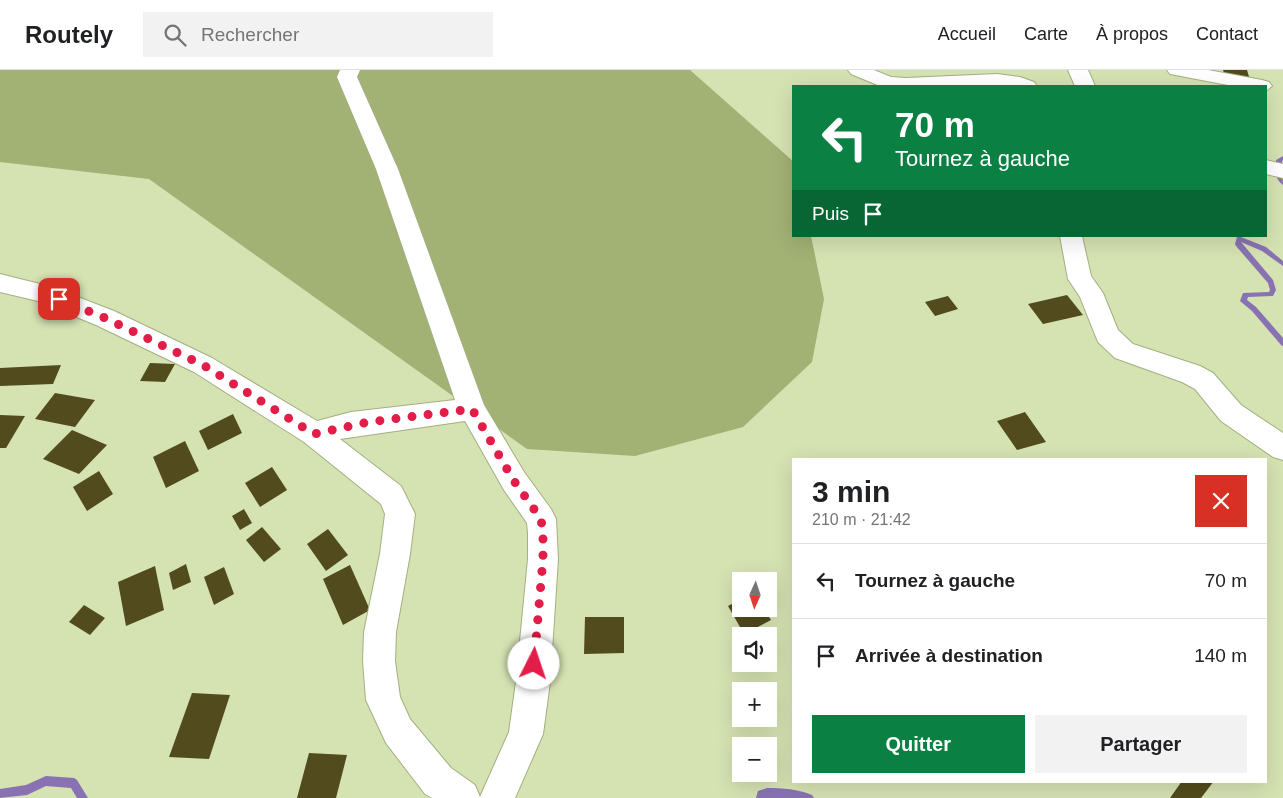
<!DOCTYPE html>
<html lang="fr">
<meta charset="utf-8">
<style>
body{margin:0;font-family:Arial,sans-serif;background:#f2f2f2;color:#202124;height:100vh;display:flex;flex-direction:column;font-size:19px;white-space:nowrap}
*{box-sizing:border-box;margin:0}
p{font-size:16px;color:#757577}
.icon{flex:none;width:28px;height:28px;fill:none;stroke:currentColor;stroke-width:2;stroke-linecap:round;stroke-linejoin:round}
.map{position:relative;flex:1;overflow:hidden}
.details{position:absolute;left:792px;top:388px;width:475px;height:325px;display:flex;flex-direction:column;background:#fff;border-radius:0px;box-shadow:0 5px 20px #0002}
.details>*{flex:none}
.banner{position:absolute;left:792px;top:15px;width:475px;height:152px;border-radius:0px;box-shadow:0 5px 20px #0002;background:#0b8043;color:#fff;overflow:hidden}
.needle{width:32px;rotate:183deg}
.fabs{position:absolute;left:732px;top:502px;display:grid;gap:10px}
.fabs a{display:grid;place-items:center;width:45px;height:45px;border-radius:0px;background:#fff;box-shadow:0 5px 20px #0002;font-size:25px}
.pin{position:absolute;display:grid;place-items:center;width:42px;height:42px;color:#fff;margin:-21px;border-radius:10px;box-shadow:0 2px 8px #0006}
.me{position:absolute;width:55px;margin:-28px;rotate:4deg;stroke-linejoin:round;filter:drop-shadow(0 0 4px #0008)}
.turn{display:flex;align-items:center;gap:18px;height:105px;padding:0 20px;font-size:22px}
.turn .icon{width:65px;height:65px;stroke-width:2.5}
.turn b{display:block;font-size:35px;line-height:42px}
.then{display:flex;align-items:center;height:48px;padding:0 20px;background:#0003;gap:10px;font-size:19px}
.round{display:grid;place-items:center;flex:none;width:52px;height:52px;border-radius:0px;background:#f2f2f2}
.headline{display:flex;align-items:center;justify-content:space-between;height:85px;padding:0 20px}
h1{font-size:30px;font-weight:700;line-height:38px}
.primary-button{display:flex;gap:10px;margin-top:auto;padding:10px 20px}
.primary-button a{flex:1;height:58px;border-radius:0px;background:#0b8043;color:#fff;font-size:20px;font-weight:700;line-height:58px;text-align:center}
.primary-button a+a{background:#f2f2f2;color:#202124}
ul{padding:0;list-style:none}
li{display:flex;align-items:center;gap:15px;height:75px;padding:0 20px;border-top:1px solid #e0e0e0}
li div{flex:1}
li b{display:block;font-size:19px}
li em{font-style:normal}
header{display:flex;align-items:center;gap:30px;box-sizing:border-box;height:70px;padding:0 25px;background:#fff;border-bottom:1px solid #e0e0e0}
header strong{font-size:24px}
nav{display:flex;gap:28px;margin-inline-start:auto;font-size:18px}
.search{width:350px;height:45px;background:#f2f2f2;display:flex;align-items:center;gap:12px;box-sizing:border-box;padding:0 18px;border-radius:0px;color:#757577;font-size:19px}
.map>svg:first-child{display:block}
.green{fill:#a2b174}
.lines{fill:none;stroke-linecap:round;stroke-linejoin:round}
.stream{fill:#8972b2;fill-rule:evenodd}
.building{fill:#524b1d}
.minor-casing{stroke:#a3af80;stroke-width:2}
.minor{fill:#fff;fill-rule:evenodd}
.route{stroke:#e11d48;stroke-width:9;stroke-dasharray:0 16.2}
</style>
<header>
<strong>Routely</strong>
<div class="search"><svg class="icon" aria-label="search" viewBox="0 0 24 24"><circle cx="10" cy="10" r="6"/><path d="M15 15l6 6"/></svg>Rechercher</div>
<nav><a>Accueil</a><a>Carte</a><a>À propos</a><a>Contact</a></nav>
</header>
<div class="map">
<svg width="1283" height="728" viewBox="0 0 1283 728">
<rect width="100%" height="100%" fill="#d5e2b2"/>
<polygon class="green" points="0,0 690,0 794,92 794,166 811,166 824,229 812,292 743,357 635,386 527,379 149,109 0,92"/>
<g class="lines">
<g class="stream">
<path d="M 1283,86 L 1283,90 L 1282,91 L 1283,115 C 1274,109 1276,100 1276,90 Z"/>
<polygon points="1237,167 1241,167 1266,177 1283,191 1283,196 1262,181 1241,172 1273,210 1276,220 1273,226 1248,227 1247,230 1256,237 1283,268 1283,276 1281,275 1252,241 1240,231 1243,223 1269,222 1270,220 1268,213 1236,176 1235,174"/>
<polygon points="46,706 74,708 77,710 88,728 77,728 71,718 46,716 27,725 0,728 0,719 26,715"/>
<path d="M 767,718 C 783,718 798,719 812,725 L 814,728 L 756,728 L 758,721 Z"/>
</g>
</g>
<g class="building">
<polygon points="1223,0 1247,0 1250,10 1225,7"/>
<polygon points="1067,225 1083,245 1043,254 1028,234"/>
<polygon points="948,226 958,239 935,246 925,232"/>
<polygon points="150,293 175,294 165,312 140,311"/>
<polygon points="61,295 53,314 0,316 0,298"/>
<polygon points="55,323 95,330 75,357 35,349"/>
<polygon points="1025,342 1046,372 1017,380 997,351"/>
<polygon points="233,344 242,363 208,380 199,361"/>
<polygon points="0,345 25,346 6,378 0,378"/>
<polygon points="72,360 107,375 79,404 43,389"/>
<polygon points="185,371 199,401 166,418 153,387"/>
<polygon points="272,397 287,420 260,437 245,413"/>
<polygon points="99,401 113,424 87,441 73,417"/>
<polygon points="244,439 252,453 240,460 232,446"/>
<polygon points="262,457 281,479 264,492 246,470"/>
<polygon points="328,459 348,485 326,501 307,474"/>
<polygon points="186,494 191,512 173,520 169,503"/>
<polygon points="350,495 370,540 343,555 323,509"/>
<polygon points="155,496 164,540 126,556 118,512"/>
<polygon points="224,497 234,524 214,535 204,507"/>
<polygon points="741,529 741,539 764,539 771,550 744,564 728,536"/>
<polygon points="84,535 105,548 90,565 69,552"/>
<polygon points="585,547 624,547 624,583 584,584"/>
<polygon points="192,623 230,625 209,689 169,687"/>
<polygon points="309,683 347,685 336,728 297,728"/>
<polygon points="1182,711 1214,711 1201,728 1170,728"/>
</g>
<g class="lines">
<defs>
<g id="minor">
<path d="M 340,0 L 360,0 L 357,7 L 398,99 L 484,335 L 524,402 L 551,439 L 556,449 L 558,489 L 550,612 L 543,664 L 515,728 L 432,728 L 425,724 L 386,673 L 366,630 L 363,591 L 364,562 L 380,484 L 385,444 L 381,434 L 304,372 L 194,302 L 96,255 L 38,231 L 0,222 L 0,204 L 52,217 L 114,241 L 212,288 L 317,351 L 351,342 L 455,330 L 376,99 L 337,7 ZM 465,351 L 504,420 L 527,453 L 528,463 L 528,489 L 516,612 L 509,662 L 480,727 L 475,715 L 451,698 L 410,649 L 400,627 L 395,591 L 396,562 L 410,484 L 415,444 L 401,416 L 340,369 Z"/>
<polygon points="848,0 874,0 891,7 906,8 997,4 1020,7 1034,12 1037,16 880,16 851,4"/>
<polygon points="1068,0 1088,0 1095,16 1075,16"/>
<polygon points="1167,0 1208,0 1262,10 1269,12 1272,16 1266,21 1266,16 1233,16 1170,4"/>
<polygon points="1266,90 1283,94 1283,108 1266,104"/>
<polygon points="1060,166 1082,166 1091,206 1103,223 1118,260 1133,274 1200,296 1213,303 1241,335 1283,363 1283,390 1273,387 1221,351 1195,319 1182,312 1115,288 1098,272 1080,227 1068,209"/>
</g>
</defs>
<use href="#minor" class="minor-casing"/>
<use href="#minor" class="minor"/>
</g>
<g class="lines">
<polyline class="route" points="59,229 105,248 203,295 314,364 369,352 472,339 514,411 541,449 543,463 543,489 534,594"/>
</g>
</svg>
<div class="fabs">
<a><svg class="needle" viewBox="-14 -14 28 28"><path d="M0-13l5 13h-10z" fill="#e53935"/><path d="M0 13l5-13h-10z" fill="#757577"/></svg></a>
<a><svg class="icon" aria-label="sound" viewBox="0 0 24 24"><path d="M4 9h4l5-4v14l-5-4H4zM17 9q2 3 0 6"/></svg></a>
<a>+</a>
<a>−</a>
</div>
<div class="pin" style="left:59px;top:229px;background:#d93025"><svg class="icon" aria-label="arrive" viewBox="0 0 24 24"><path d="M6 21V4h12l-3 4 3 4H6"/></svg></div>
<svg class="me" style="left:534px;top:594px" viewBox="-20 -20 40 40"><circle r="19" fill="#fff"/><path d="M0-13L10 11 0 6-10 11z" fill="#e11d48"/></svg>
<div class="banner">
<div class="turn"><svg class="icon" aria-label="left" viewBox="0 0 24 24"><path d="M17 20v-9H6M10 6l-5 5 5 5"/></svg><div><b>70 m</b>Tournez à gauche</div></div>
<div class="then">Puis<svg class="icon" aria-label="arrive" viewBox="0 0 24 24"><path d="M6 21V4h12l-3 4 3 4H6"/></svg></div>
</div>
<section class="details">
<div class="headline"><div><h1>3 min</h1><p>210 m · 21:42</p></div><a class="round" style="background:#d93025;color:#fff"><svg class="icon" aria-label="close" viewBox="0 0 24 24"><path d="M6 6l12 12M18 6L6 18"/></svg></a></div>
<ul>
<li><svg class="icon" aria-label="left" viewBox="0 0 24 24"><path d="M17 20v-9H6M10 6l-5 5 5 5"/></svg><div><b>Tournez à gauche</b></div><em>70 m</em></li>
<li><svg class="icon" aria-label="arrive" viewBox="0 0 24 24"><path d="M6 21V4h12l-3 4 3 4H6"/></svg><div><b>Arrivée à destination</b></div><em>140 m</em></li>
</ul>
<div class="primary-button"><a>Quitter</a><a>Partager</a></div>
</section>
</div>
